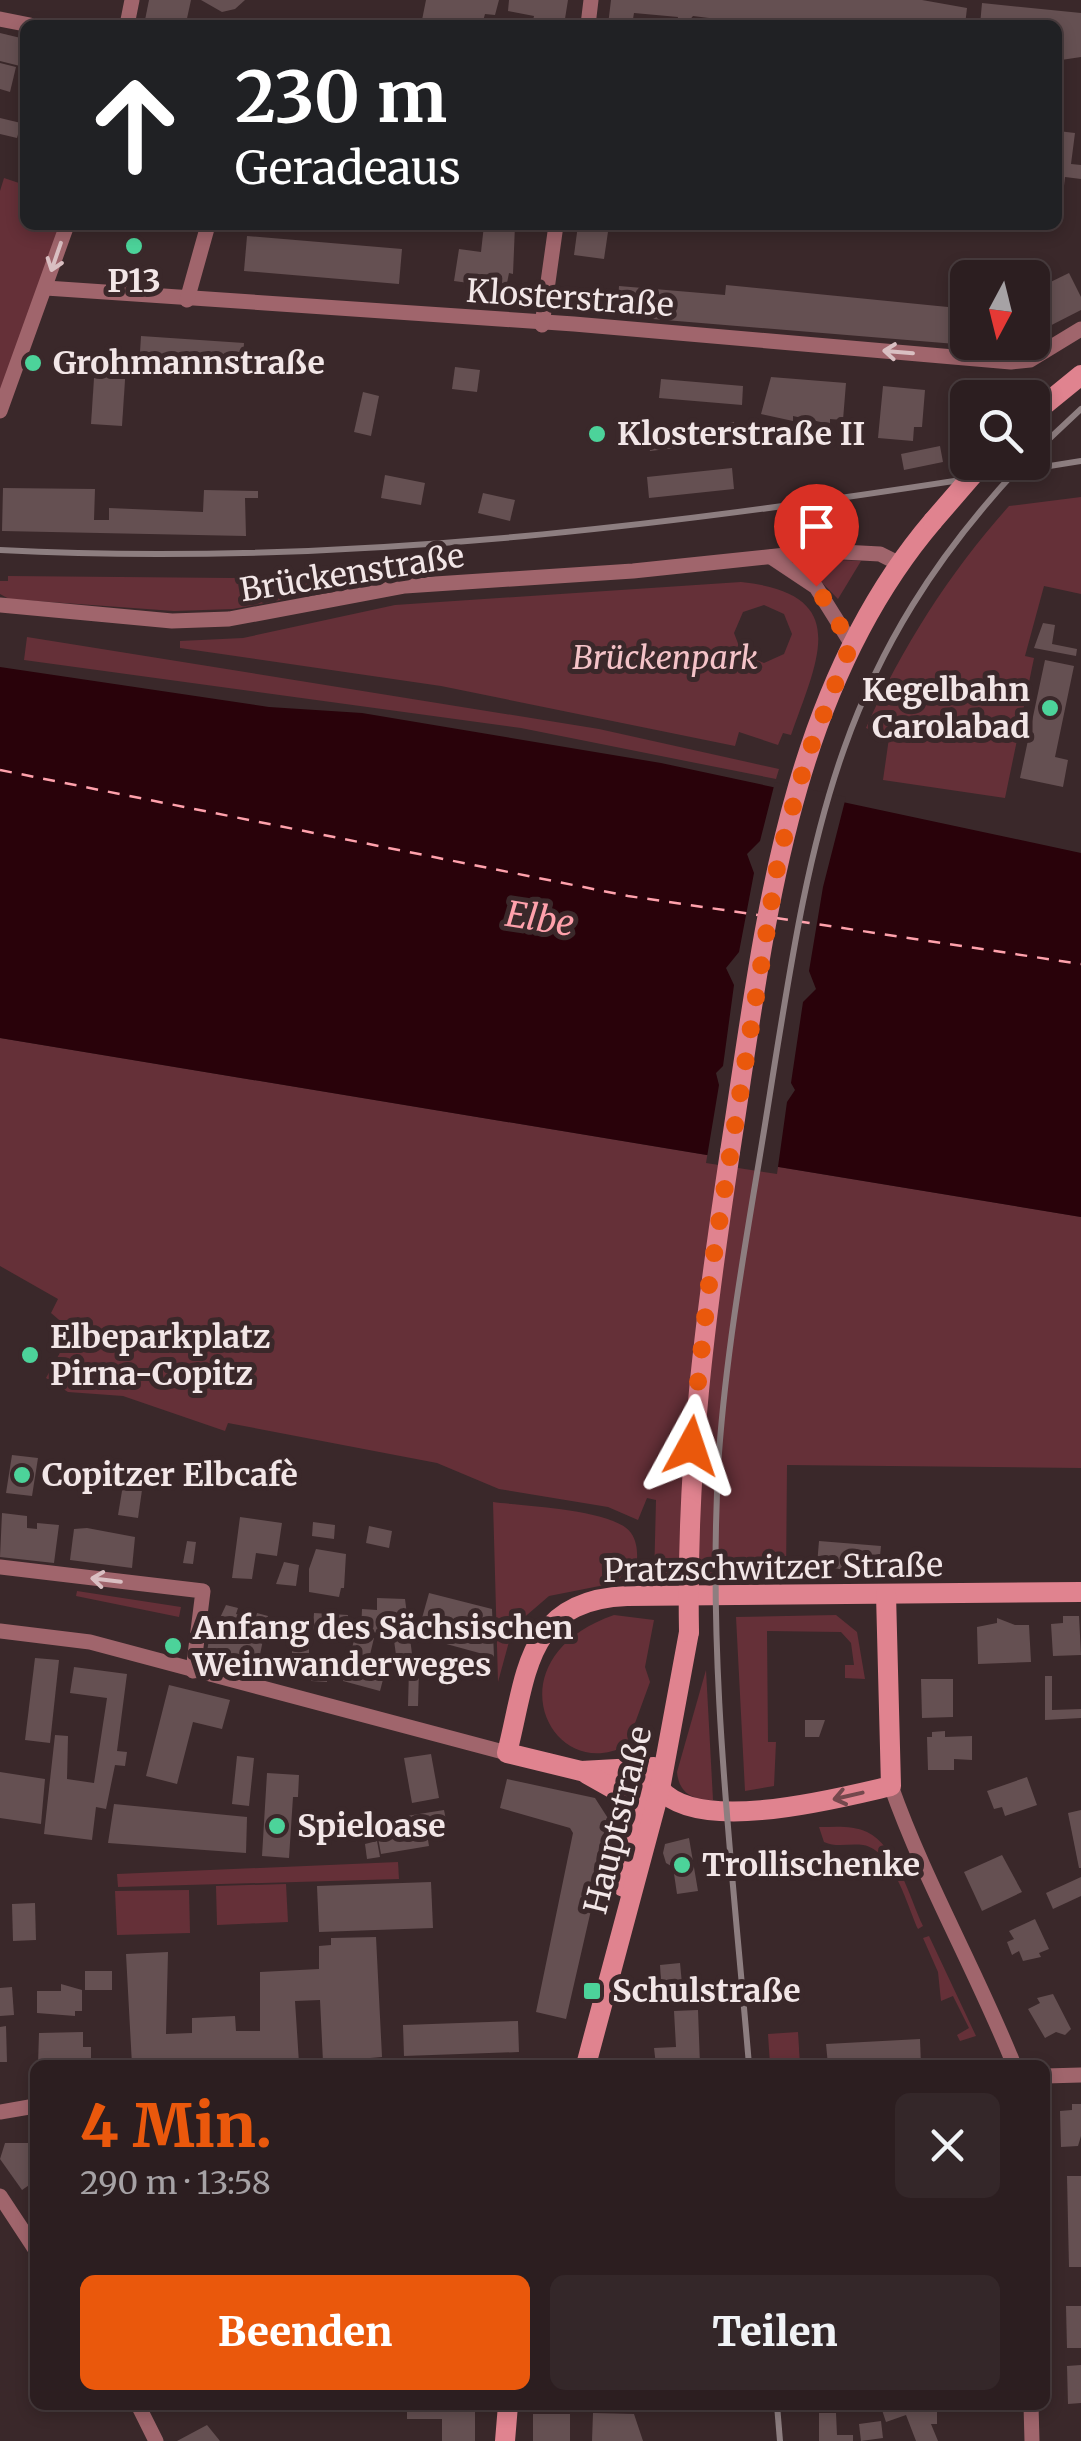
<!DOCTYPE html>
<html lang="de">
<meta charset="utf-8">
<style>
body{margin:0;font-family:Merriweather,serif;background:#342729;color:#f1f3f6;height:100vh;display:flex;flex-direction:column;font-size:38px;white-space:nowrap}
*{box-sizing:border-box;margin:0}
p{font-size:32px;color:#a6a2a5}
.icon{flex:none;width:55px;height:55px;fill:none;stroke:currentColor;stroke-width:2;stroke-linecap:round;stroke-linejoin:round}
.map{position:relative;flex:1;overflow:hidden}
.details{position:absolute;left:30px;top:2060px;width:1020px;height:350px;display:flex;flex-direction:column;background:#2c1e20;border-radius:15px;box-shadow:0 5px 15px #0003,0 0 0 2px #483c3e}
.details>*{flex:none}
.banner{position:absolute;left:20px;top:20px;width:1042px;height:210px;border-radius:15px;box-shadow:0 5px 15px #0003,0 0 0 2px #483c3e;background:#202124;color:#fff;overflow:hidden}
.needle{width:65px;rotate:187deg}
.fabs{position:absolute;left:950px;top:260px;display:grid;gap:20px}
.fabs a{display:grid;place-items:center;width:100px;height:100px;border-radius:15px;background:#2c1e20;box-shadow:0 5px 15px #0003,0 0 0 2px #483c3e;font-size:50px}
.pin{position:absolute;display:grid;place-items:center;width:85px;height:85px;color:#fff;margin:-102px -42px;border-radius:50% 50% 50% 0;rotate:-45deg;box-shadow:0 0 10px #0007}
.pin .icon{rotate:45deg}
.me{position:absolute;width:110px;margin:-55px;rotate:5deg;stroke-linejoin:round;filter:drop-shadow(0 0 8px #0008)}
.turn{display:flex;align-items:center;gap:35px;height:210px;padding:0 50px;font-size:45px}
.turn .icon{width:130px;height:130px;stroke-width:2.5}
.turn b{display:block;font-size:70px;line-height:85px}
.round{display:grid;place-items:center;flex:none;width:105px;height:105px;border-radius:15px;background:#342729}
.summary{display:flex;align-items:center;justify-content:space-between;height:170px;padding:0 50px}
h1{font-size:60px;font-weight:800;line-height:75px;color:#ea580c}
.cta{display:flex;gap:20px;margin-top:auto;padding:20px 50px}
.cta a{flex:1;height:115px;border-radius:15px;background:#ea580c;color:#fff;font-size:40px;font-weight:800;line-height:115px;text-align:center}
.cta a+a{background:#342729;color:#f1f3f6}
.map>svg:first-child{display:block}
.green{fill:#653038;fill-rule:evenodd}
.water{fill:#29020a}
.pier{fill:#3a282a}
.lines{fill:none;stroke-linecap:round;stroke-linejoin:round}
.ferry{stroke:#ffa1ac;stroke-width:2.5;stroke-dasharray:12 10;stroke-linecap:butt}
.building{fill:#655052}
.street{stroke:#a0656c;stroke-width:15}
.secondary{stroke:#e0838f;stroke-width:20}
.rail{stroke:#8d7e80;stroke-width:6}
.secondary-bridge{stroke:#e0838f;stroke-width:20}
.oneway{stroke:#d9bfc2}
.oneway2{stroke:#74484d}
.route{stroke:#ea580c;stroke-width:18;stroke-dasharray:0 32.4}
.poi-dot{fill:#4cd39a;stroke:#3a282a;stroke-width:4}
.labels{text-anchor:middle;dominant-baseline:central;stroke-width:10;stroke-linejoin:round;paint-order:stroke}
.poi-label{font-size:32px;font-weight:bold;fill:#f2e6e7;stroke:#3a282a;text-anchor:start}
.street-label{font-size:32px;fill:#f2e6e7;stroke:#3a282a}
.park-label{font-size:32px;font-style:italic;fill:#f4c3c8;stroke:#3a282a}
.water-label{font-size:35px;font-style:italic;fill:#ffa1ac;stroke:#3a282a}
</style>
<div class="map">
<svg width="1081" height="2441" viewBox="0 0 1081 2441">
<rect width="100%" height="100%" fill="#3a282a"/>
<g class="green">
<polygon points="4,178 25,185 25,225 60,225 0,392 0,191"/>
<path d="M 1081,497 L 1081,594 L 1044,586 L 1025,656 L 1034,658 L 1005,798 L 883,780 L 889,738 L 866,728 C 902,647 950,572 1009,506 Z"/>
<polygon points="835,560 861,561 838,599 803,563"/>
<polygon points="409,571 409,576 233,609 174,611 9,599 0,594 0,581 8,581 8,576 232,578"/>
<path d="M 741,582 C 853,594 818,658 791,735 L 783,733 L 778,745 L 739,732 L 735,746 L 441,686 L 180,648 L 180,641 L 243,638 L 395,605 ZM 764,605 L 784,614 L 792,634 L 784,654 L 764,663 L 742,654 L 734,633 L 743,612 Z"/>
<polygon points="27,637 599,729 779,769 776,779 521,728 24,660"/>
<polygon points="0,1038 1081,1217 1081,1468 787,1465 786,1579 654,1580 656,1500 647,1498 638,1520 608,1507 499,1489 437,1463 228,1423 225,1431 123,1396 68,1392 46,1378 72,1331 51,1313 58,1299 0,1266"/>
<path d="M 493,1502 C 522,1506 615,1509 631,1533 C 640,1546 637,1563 635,1579 L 549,1596 L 513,1627 L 498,1682 Z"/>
<polygon points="77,1591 181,1607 179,1617 76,1596"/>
<path d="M 614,1615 L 654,1620 L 645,1667 L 650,1682 L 627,1745 C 551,1787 488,1659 614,1615 Z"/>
<polygon points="836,1615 857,1632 865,1679 845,1678 845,1665 854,1665 851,1643 841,1632 767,1631 768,1742 776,1742 774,1786 745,1791 736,1617"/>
<path d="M 706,1670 L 713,1800 C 692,1800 679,1793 677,1772 Z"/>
<path d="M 819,1827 C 835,1827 852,1825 867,1832 C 896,1845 910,1899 923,1926 L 918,1929 C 907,1905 893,1850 863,1845 C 849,1843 837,1848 824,1842 Z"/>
<polygon points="398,1862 399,1879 118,1887 117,1874"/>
<polygon points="286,1884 288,1922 217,1925 216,1886"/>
<polygon points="189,1890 190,1933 117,1935 115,1891"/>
<polygon points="929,1936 976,2036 960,2041 957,2035 969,2028 953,1996 941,2001 938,1972 923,1938"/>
<polygon points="798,2032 800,2065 770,2065 768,2034"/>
</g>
<polygon class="water" points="0,667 269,707 362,713 661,763 1081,853 1081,1217 0,1038"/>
<polygon class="pier" points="775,782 846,797 823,887 809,971 816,989 803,1002 791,1083 795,1090 787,1102 777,1174 706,1163 719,1085 716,1073 723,1066 734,985 726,968 739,952 754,873 747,854 760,841"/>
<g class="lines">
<g class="ferry">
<polyline points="0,770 628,896 758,915"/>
<polyline points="776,918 1081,964"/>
</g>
</g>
<g class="building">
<polygon points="149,0 191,0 186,23 144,25"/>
<polygon points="201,0 245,0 235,9 222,12"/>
<polygon points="426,0 499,0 495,15 485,14 482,25 421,25"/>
<polygon points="509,0 568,0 564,25 532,25 534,16 508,11"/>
<polygon points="611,0 922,0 967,8 965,25 748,25 727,20 726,25 709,23 709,18 693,16 687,23 677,22 678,17 634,13 632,25 608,25"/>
<polygon points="982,3 1081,13 1081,57 1061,60 1058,25 980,25"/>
<polygon points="0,33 25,39 20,66 0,61"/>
<polygon points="0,63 16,67 10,92 0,89"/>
<polygon points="0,118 21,123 17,138 0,134"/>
<polygon points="1058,131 1075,133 1071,164 1081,165 1081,179 1065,177 1064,186 1058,186"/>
<polygon points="484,225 515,225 513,274 509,273 506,288 454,281 459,249 481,252"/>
<polygon points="578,225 609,225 604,259 574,255"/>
<polygon points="247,236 402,249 399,284 244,271"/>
<polygon points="1069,273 1081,297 1081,310 1032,335 1032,291"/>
<polygon points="726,285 968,309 968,345 617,316 619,286 725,295"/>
<polygon points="141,336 244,343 242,374 139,367"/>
<polygon points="970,342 1019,342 1008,348"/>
<polygon points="95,363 126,365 122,426 91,424"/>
<polygon points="455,367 480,370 477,392 452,389"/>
<polygon points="771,377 846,383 843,420 830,419 830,424 793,416 793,421 761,414"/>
<polygon points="661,379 743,386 742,405 659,398"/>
<polygon points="883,386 925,390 922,427 914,427 913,441 878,438"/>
<polygon points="363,392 379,396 371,436 354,432"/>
<polygon points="734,422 736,441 650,451 647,432"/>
<polygon points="940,446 943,462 904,470 901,454"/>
<polygon points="732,468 734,489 649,498 647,477"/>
<polygon points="385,475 425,483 421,505 381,498"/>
<polygon points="3,488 95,489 94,520 109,520 109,508 203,512 204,490 258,491 258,498 245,498 246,536 2,531"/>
<polygon points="483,493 515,500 510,521 478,513"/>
<polygon points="1043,623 1055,625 1052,644 1077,649 1076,656 1034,648"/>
<polygon points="1045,660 1074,666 1055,757 1068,760 1063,787 1020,778"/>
<polygon points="12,1455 38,1458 32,1496 6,1493"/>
<polygon points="77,1471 95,1473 94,1487 76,1486"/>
<polygon points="125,1473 144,1476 138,1518 118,1515"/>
<polygon points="2,1513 27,1516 27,1528 37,1529 37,1523 59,1525 54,1563 0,1557"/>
<polygon points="240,1517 282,1523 277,1556 256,1553 252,1579 232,1578"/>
<polygon points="313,1522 335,1525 334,1539 312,1536"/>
<polygon points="369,1526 392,1531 389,1548 366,1543"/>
<polygon points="87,1528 135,1537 132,1568 70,1560 74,1529"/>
<polygon points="187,1541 196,1542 193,1564 183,1563"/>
<polygon points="819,1541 881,1546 878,1576 817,1565"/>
<polygon points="316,1549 346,1554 344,1588 341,1588 339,1597 309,1592 309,1569"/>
<polygon points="284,1562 299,1565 296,1586 276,1584"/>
<polygon points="429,1593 492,1609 494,1657 417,1636"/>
<polygon points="377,1598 405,1599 412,1654 396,1655 393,1633 361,1632 362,1609 377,1610"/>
<polygon points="226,1605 238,1608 236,1614 255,1619 257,1613 268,1616 257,1669 207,1652 212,1620 218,1622"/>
<polygon points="314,1613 348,1615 347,1633 313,1631"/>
<polygon points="1063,1616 1079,1616 1081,1655 1053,1656 1051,1624 1063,1623"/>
<polygon points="997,1618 1015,1625 1029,1625 1031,1662 978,1664 977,1627 997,1623"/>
<polygon points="356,1633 374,1638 368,1663 386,1668 380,1691 343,1681"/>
<rect x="292" y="1637" width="17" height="16"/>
<polygon points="35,1658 59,1660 50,1743 25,1740"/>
<polygon points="312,1664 328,1664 327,1682 311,1681"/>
<polygon points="74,1667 127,1674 117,1751 127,1752 125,1766 115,1765 106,1809 96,1807 92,1840 44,1834 55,1735 68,1736 67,1779 94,1783 107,1698 70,1693"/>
<polygon points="409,1669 419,1669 418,1706 408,1706"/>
<polygon points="1045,1676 1052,1676 1052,1710 1081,1709 1081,1718 1045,1720"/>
<polygon points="921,1679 953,1679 953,1717 922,1718"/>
<polygon points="169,1685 230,1700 222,1729 193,1722 177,1784 146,1776"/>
<polygon points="805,1720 825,1720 819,1737 805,1737"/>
<polygon points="945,1731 945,1737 972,1736 972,1760 954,1759 954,1770 928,1770 927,1737 932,1737 932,1732"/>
<polygon points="431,1754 439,1798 412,1803 404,1758"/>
<polygon points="237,1756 254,1758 249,1806 232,1804"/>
<polygon points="0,1772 45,1779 41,1824 0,1818"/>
<polygon points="267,1773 299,1775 298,1797 293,1797 289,1858 262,1856"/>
<polygon points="1027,1777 1037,1805 1005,1816 1002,1807 994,1809 987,1791"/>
<polygon points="507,1779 595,1798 611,1823 566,2019 536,2012 573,1833 570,1828 500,1808"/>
<polygon points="114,1804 247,1817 246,1853 108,1843"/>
<polygon points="444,1810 448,1830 427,1834 429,1846 381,1854 377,1832 396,1828 394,1818"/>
<polygon points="1081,1810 1081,1868 1079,1868 1068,1813"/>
<polygon points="689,1838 698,1891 677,1894 673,1867 666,1863 663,1853 665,1844"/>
<polygon points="377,1841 380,1857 367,1859 365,1844"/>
<polygon points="1002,1855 1022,1892 982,1911 964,1872"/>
<polygon points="1081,1877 1081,1896 1053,1909 1046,1893"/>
<polygon points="431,1882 433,1928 319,1932 317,1886"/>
<polygon points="35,1903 36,1940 13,1941 12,1904"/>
<polygon points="1035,1919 1049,1949 1039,1953 1041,1957 1023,1961 1019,1951 1012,1955 1007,1942 1014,1939 1009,1931"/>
<polygon points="376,1937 382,2057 323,2062 320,2000 295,2001 299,2063 132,2065 126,1954 168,1952 166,2034 192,2033 192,2018 235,2016 236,2031 260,2031 260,1972 319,1969 319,1946 331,1945 331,1938"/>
<polygon points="680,1963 683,1995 662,1996 660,1965"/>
<rect x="85" y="1971" width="27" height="19"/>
<polygon points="61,1984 82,1990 82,2011 75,2011 75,2016 37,2013 37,1991 61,1991"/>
<polygon points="12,1987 14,2015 0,2016 0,1988"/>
<polygon points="1053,1994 1071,2029 1065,2035 1056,2032 1045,2038 1028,2009 1040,2003 1037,1998"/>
<polygon points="698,2010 700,2065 656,2065 654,2048 676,2047 674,2011"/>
<polygon points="518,2021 519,2052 404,2056 403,2025"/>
<polygon points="6,2026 7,2062 0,2062 0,2027"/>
<polygon points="83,2032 83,2047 91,2047 91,2061 38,2065 39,2033"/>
<polygon points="920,2039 921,2065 828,2065 826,2044"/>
<polygon points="1072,2104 1081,2104 1081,2136 1078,2146 1061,2147 1060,2111 1072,2110"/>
<polygon points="5,2143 35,2143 35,2181 22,2190 0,2159"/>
<polygon points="1067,2176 1081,2176 1081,2267 1069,2267"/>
<polygon points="1066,2306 1081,2306 1081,2348 1067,2348"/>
<polygon points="1081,2365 1081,2403 1068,2404 1067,2366"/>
<polygon points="407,2405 475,2405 475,2441 442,2441 442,2419 407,2419"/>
<polygon points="887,2405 937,2406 937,2424 931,2424 938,2441 916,2441 906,2415 886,2422 881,2407"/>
<polygon points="593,2413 634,2414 643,2441 592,2441"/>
<polygon points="819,2413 836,2413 837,2435 853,2435 853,2441 819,2441"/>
<rect x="533" y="2414" width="37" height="27"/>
<polygon points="881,2421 883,2438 861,2441 859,2424"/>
<polygon points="207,2425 220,2441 177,2441"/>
</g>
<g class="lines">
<g class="street">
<polyline points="0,19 30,25"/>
<polyline points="127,25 132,0"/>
<polyline points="588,25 591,0"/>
<polyline points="46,288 574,324 1011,362 1030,360 1081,329"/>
<polyline points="187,300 208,225"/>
<polyline points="542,325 556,225"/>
<polyline points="0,411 67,225"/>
<polyline points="771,557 816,587 851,643"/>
<polyline points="0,605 172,621 229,619 405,586 633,571 823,551 880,554 898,563"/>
<polyline points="0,1567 203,1591 193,1671"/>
<polyline points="0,1631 90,1642 507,1753"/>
<path d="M 891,1786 C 925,1882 976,1970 1014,2065"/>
<polyline points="1045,2076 1081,2075"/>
<polyline points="0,2112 35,2106"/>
<polyline points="0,2196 35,2249"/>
<polyline points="138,2405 156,2441"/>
<polyline points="1031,2405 1032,2441"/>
</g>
<g class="secondary">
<polyline points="1032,415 1081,375"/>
<path d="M 730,1152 C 764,935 785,695 933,521"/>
<path d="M 654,1767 L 581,1771 L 507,1753 C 527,1675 525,1600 627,1596 L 1081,1592"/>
<polyline points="587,1774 619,1792 639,1813"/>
<path d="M 660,1789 C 699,1835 839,1798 891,1786 L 886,1594"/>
<polyline points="623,1887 632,1831 650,1780"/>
<polyline points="586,2065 660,1789 689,1632"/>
<polyline points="505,2441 508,2405"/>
</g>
<g class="rail">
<polyline points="1032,455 1081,409"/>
<path d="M 0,550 C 364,569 722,519 1081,461"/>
<path d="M 749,2065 C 732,1862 706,1658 719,1453 C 728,1330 752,1209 771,1087 C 812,830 837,660 1024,462"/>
<polyline points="777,2405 780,2441"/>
</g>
<g class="secondary-bridge">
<polyline points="933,521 984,462"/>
<path d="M 689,1632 C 686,1463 705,1318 730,1152"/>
</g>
</g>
<defs><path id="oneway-shaft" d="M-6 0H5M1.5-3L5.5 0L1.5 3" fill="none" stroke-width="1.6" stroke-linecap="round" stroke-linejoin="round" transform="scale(2.5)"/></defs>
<g class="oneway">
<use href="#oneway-shaft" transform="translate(56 257) rotate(109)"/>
<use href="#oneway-shaft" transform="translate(898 352) rotate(-175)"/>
<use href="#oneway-shaft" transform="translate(106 1580) rotate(-173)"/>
</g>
<use class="oneway2" href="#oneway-shaft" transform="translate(848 1796) rotate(167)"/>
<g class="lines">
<polyline class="route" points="691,1446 708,1291 779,856 807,757 851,644 816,586"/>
</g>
<g class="poi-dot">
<circle cx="134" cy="246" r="10"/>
<circle cx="33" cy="363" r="10"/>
<circle cx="597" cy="434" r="10"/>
<circle cx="1050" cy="708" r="10"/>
<circle cx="30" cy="1355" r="10"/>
<circle cx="22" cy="1475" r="10"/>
<circle cx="173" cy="1646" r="10"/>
<circle cx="277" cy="1826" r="10"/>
<circle cx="682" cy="1865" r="10"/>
<rect x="582" y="1981" width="20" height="20" rx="5"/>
</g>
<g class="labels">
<g class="poi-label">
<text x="134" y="281" text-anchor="middle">P13</text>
<text x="53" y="363">Grohmannstraße</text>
<text x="617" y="434">Klosterstraße II</text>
<text x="1030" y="690" text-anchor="end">Kegelbahn<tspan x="1030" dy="37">Carolabad</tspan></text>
<text x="50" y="1337">Elbeparkplatz<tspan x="50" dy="37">Pirna-Copitz</tspan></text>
<text x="42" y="1475">Copitzer Elbcafè</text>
<text x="193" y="1628">Anfang des Sächsischen<tspan x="193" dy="37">Weinwanderweges</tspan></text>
<text x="297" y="1826">Spieloase</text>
<text x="702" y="1865">Trollischenke</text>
<text x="612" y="1991">Schulstraße</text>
</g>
<g class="street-label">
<text transform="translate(570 298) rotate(4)">Klosterstraße</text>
<text transform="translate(352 573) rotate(-9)">Brückenstraße</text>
<text transform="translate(773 1568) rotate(-1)">Pratzschwitzer Straße</text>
<text transform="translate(618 1820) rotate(-76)">Hauptstraße</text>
</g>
<g class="park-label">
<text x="665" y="658">Brückenpark</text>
</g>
<g class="water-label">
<text transform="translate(540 919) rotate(9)">Elbe</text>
</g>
</g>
</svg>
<div class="fabs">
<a><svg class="needle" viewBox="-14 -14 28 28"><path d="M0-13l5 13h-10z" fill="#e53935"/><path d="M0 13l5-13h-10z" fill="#a6a2a5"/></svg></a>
<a><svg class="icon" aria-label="search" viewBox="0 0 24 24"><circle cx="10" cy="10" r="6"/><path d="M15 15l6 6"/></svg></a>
</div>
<div class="pin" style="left:816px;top:586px;background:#d93025"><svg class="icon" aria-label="arrive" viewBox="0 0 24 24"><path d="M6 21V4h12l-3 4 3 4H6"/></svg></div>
<svg class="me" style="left:691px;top:1446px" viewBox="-20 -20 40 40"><path d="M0-17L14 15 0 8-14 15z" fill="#ea580c" stroke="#fff" stroke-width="4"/></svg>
<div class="banner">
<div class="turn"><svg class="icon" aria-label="ahead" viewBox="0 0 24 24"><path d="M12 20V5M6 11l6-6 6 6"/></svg><div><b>230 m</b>Geradeaus</div></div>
</div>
<section class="details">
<div class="summary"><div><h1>4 Min.</h1><p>290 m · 13:58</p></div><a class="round"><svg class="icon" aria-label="close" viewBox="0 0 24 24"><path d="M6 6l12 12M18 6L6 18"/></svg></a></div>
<div class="cta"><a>Beenden</a><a>Teilen</a></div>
</section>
</div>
